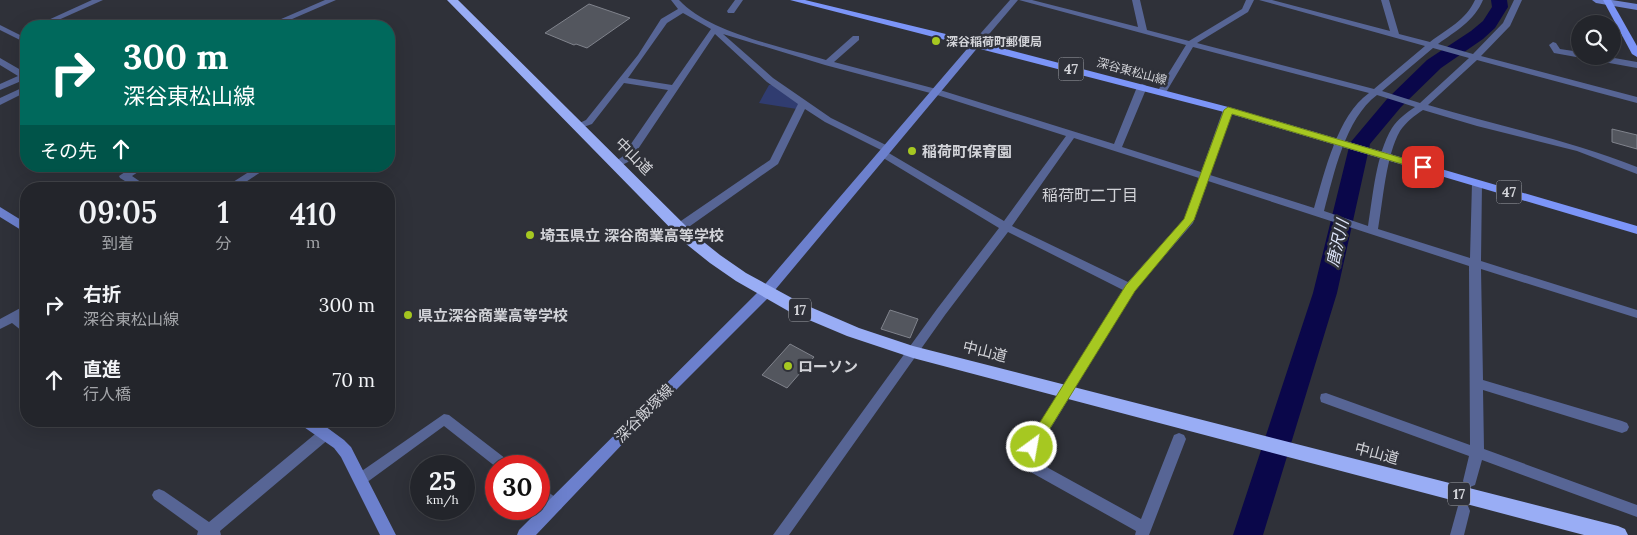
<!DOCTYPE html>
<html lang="ja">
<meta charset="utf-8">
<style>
body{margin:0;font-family:Lora,"Noto Sans JP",serif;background:#2b2d33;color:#f1f3f6;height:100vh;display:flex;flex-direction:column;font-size:19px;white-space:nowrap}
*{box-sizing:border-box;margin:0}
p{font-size:16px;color:#a3a5a9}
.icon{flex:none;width:28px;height:28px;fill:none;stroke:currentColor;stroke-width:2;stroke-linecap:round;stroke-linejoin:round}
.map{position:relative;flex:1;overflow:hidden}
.drawer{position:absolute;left:20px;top:182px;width:375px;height:245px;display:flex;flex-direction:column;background:#23252b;border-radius:20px;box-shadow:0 5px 20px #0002,0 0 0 1px #404247}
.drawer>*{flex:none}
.banner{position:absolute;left:20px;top:20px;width:375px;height:152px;border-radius:20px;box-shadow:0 5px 20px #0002,0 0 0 1px #404247;background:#00695c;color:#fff;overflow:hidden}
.buttons{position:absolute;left:1571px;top:15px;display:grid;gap:10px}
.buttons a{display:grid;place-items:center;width:50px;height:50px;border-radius:50%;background:#23252b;box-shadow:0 5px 20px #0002,0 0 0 1px #404247;font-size:25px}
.speed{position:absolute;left:410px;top:455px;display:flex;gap:10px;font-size:25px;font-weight:700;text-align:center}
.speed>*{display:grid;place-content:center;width:65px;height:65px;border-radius:50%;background:#23252b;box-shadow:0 5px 20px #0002,0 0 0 1px #404247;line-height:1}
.speed small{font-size:12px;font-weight:400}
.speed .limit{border:8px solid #d22;background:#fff;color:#111}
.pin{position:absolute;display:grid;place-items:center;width:42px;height:42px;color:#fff;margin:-21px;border-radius:10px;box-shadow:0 2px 8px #0006}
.me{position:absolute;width:55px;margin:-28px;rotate:32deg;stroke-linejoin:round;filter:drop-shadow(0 0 4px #0008)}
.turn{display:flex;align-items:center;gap:18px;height:105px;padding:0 20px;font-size:22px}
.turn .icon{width:65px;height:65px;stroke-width:2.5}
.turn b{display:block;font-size:35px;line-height:42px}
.then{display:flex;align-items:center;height:48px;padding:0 20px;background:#0003;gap:10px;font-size:19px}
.eta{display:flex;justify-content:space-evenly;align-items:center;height:85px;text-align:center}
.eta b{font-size:30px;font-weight:600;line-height:35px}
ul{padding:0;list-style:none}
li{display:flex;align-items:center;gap:15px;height:75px;padding:0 20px}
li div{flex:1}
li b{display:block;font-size:19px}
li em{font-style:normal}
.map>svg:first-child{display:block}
.green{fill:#303c70}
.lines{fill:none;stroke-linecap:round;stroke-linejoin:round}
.river{fill:#0a074a;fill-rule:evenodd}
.building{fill:#53565e;stroke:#80838c}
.street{fill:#576595;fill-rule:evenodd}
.secondary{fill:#6c80cd;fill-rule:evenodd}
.primary{fill:#7c95f8;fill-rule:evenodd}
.highway{fill:#99adf5;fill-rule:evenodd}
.route{fill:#a6c821;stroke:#6c8215}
.poi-dot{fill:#a6c821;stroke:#2f3139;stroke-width:2}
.labels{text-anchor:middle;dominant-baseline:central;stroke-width:5;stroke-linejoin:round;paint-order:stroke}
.far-poi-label{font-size:12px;font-weight:bold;fill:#d2d3d8;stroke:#2f3139;text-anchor:start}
.far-street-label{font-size:12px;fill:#d2d3d8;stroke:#2f3139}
.shield{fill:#2f3139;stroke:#a1a2a8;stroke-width:1}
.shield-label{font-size:14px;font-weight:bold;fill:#d2d3d8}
.poi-label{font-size:15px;font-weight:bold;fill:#d2d3d8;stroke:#2f3139;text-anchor:start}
.street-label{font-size:15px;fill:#d2d3d8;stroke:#2f3139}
.neighbourhood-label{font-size:16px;fill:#d2d3d8;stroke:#2f3139}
.water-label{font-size:16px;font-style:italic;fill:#dde4f9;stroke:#2f3139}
</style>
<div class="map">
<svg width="1637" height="535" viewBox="0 0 1637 535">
<rect width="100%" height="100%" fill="#2f3139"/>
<polygon class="green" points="769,85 773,85 799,102 797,109 759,103"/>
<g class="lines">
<polygon class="river" points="1491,0 1507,0 1508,7 1495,28 1483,39 1441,68 1401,107 1370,144 1337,293 1263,535 1233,535 1313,293 1350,143 1387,99 1427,60 1471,31 1483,21 1492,7"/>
</g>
<g class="building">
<polygon points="589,4 630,18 587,48 576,44 574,45 545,33"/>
<polygon points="1612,129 1637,135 1637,149 1612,142"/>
<polygon points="890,310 918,319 910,338 881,329"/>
<polygon points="790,344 814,357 787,388 762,375"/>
</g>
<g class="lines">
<g class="street">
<polygon points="92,0 103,0 45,26 35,26"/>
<polygon points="325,0 336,0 276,26 265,26"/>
<path d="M 671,0 L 679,0 C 709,33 784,47 826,60 L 853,36 L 859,36 L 859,40 L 834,62 L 940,90 L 1114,144 L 1137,87 L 1142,84 L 1145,85 L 1147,87 L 1122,147 L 1201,172 L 1223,110 L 1225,108 L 1231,108 L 1233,110 L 1210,175 L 1314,208 C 1325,172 1337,116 1369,93 L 1193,47 L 1165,94 L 1159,94 L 1157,92 L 1186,45 L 1019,0 L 1032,0 L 1138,27 L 1132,0 L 1140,0 L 1147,30 L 1189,41 L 1242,9 L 1246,0 L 1254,0 L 1248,12 L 1197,43 L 1374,89 L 1425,46 L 1259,0 L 1272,0 L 1390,31 L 1381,0 L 1389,0 L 1399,34 L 1430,42 C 1447,29 1466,20 1475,0 L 1483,0 C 1474,21 1456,31 1438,44 L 1473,54 L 1503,23 L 1514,0 L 1522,0 L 1510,26 L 1481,56 L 1637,97 L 1637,103 L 1477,60 L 1428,105 C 1498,126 1570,140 1637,167 L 1637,174 L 1577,151 L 1477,126 L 1423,110 C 1415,115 1406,122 1400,131 C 1386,155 1383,201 1378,229 L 1470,258 L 1472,183 L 1473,181 L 1481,181 L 1482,183 L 1481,261 L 1637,310 L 1637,318 L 1481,269 L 1483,380 L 1622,421 L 1627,423 L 1629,427 L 1627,431 L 1622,433 L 1483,390 L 1484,449 L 1637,505 L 1637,517 L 1482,460 L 1475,485 L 1470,487 L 1465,485 L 1463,481 L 1469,456 L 1321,402 L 1320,398 L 1321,394 L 1326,393 L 1470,445 L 1469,266 L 1208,181 L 1193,223 L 1134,291 L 1032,459 L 1141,519 L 1174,435 L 1179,433 L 1184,435 L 1186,439 L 1149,535 L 1135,535 L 1136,531 L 1018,465 L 1016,461 L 1123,290 L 1008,232 L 945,315 L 789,535 L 773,535 L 937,309 L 999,228 L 880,156 L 878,154 L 880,152 L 883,151 L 825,122 L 805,109 L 778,164 L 683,231 L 675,231 L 674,228 L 675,225 L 770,160 L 798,104 L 767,82 L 715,34 L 630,161 L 620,166 L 612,166 L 611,164 L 622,157 L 668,90 L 624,83 L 592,124 L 578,129 L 573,126 L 586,120 L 638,55 L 661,19 L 678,9 ZM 683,13 L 711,29 L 672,85 L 628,78 L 667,23 ZM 723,34 L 825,65 L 934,94 L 1066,136 L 1004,221 L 887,152 L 890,151 L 892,149 L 890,147 L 831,118 L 773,78 ZM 1433,48 L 1469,58 L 1420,103 L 1382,91 ZM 1377,95 L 1415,107 C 1406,113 1398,119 1392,128 C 1376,154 1373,196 1368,226 L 1324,211 C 1334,174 1345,119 1377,95 ZM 1074,138 L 1199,178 L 1184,219 L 1128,282 L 1012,226 Z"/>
<polygon points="735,0 743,0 734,13 728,13 727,11"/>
<polygon points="1010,0 1018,0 979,46 973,46 973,42"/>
<polygon points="0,25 26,38 26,43 0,30"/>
<polygon points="1553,42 1556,43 1560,49 1580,52 1580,56 1603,56 1637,62 1637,68 1554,53 1549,45"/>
<polygon points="0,58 26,73 26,79 0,90 0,84 18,76 0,65"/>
<polygon points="26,86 26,92 0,105 0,98"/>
<polygon points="134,166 147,166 132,176 151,189 138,189 120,178 119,176"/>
<polygon points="254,166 266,166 267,168 235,189 222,189 255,168"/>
<polygon points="26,305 26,315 21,317 26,321 26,332 22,331 12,323 0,329 0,319"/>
<polygon points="444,414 449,415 510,462 512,466 496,467 444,426 366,483 361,485 356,483 354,479 356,475"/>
<polygon points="325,428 330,430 332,434 330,438 220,531 221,535 197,535 198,531 154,499 152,495 154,491 159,489 164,491 209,522 320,430"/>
<polygon points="539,486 561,501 563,505 561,509 556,511 539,500"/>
<polygon points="1463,505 1468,506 1470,511 1464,535 1450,535 1458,506"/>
</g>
<g class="secondary">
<polygon points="1592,0 1612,0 1637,4 1637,10 1596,3"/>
<polygon points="976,41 981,44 979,46 770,296 632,434 536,535 517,535 519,530 760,290 973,42"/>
<polygon points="0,207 26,223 26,233 0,217"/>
<polygon points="299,421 318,421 344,440 351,447 396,535 380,535 341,457 334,448 301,425"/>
</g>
<g class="primary">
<polygon points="790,0 805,0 979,42 1232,108 1637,226 1637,234 1224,112"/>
<polygon points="1603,0 1611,0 1637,46 1637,57 1632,54"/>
</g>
<polygon class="highway" points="447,0 458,0 695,235 720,255 746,273 801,303 859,328 913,346 1618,526 1625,529 1628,535 1584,535 913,358 847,336 790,312 736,281 710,263 685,243"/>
</g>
<polygon class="route" points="1228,107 1426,165 1428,167 1426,169 1419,169 1232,114 1194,220 1135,291 1036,451 1032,453 1027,451 1025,447 1027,443 1126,285 1184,219 1224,110"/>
<g class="poi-dot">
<circle cx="936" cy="41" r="5"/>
<circle cx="912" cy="151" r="5"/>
<circle cx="530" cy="235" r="5"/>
<circle cx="408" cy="315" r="5"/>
<circle cx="788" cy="366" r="5"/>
</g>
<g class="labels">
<g class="far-poi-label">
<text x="946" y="41">深谷稲荷町郵便局</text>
</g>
<g class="far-street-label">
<text transform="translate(1132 71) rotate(15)">深谷東松山線</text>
</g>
<g class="shield">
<rect x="1058.5" y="57.5" width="25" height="23" rx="4"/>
<rect x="1496.5" y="180.5" width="25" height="23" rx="4"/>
<rect x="789" y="298.5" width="22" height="23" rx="4"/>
<rect x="1448" y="482.5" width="22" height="23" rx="4"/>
</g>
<g class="shield-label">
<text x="1071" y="69">47</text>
<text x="1509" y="192">47</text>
<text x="800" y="310">17</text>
<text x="1459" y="494">17</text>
</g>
<g class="poi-label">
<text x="922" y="151">稲荷町保育園</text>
<text x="540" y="235">埼玉県立 深谷商業高等学校</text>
<text x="418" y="315">県立深谷商業高等学校</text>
<text x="798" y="366">ローソン</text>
</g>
<g class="street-label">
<text transform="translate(634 156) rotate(45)">中山道</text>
<text transform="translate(985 351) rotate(14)">中山道</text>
<text transform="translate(644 413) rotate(-45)">深谷飯塚線</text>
<text transform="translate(1377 453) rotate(15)">中山道</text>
</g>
<g class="neighbourhood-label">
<text x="1090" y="195">稲荷町二丁目</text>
</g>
<g class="water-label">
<text transform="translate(1337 243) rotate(-77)">唐沢川</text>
</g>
</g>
</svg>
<div class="buttons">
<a><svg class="icon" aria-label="search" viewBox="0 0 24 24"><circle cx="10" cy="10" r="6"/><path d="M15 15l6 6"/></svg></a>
</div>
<div class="speed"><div>25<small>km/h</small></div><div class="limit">30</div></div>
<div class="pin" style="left:1423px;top:167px;background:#d93025"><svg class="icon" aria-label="arrive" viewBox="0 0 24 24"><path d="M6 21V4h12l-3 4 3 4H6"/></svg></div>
<svg class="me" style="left:1032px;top:447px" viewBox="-20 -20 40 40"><circle r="17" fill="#a6c821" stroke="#fff" stroke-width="3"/><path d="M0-11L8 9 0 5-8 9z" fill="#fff"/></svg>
<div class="banner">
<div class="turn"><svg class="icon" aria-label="right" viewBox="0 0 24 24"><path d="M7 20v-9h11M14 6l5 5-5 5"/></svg><div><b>300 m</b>深谷東松山線</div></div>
<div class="then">その先<svg class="icon" aria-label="ahead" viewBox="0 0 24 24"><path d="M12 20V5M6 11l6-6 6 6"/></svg></div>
</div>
<section class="drawer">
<div class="eta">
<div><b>09:05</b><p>到着</p></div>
<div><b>1</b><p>分</p></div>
<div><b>410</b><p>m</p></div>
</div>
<ul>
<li><svg class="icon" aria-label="right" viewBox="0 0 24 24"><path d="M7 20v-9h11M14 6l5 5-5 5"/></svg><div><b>右折</b><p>深谷東松山線</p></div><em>300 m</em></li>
<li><svg class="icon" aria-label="ahead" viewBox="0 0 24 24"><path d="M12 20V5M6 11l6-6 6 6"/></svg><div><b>直進</b><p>行人橋</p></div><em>70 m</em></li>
</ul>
</section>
</div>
